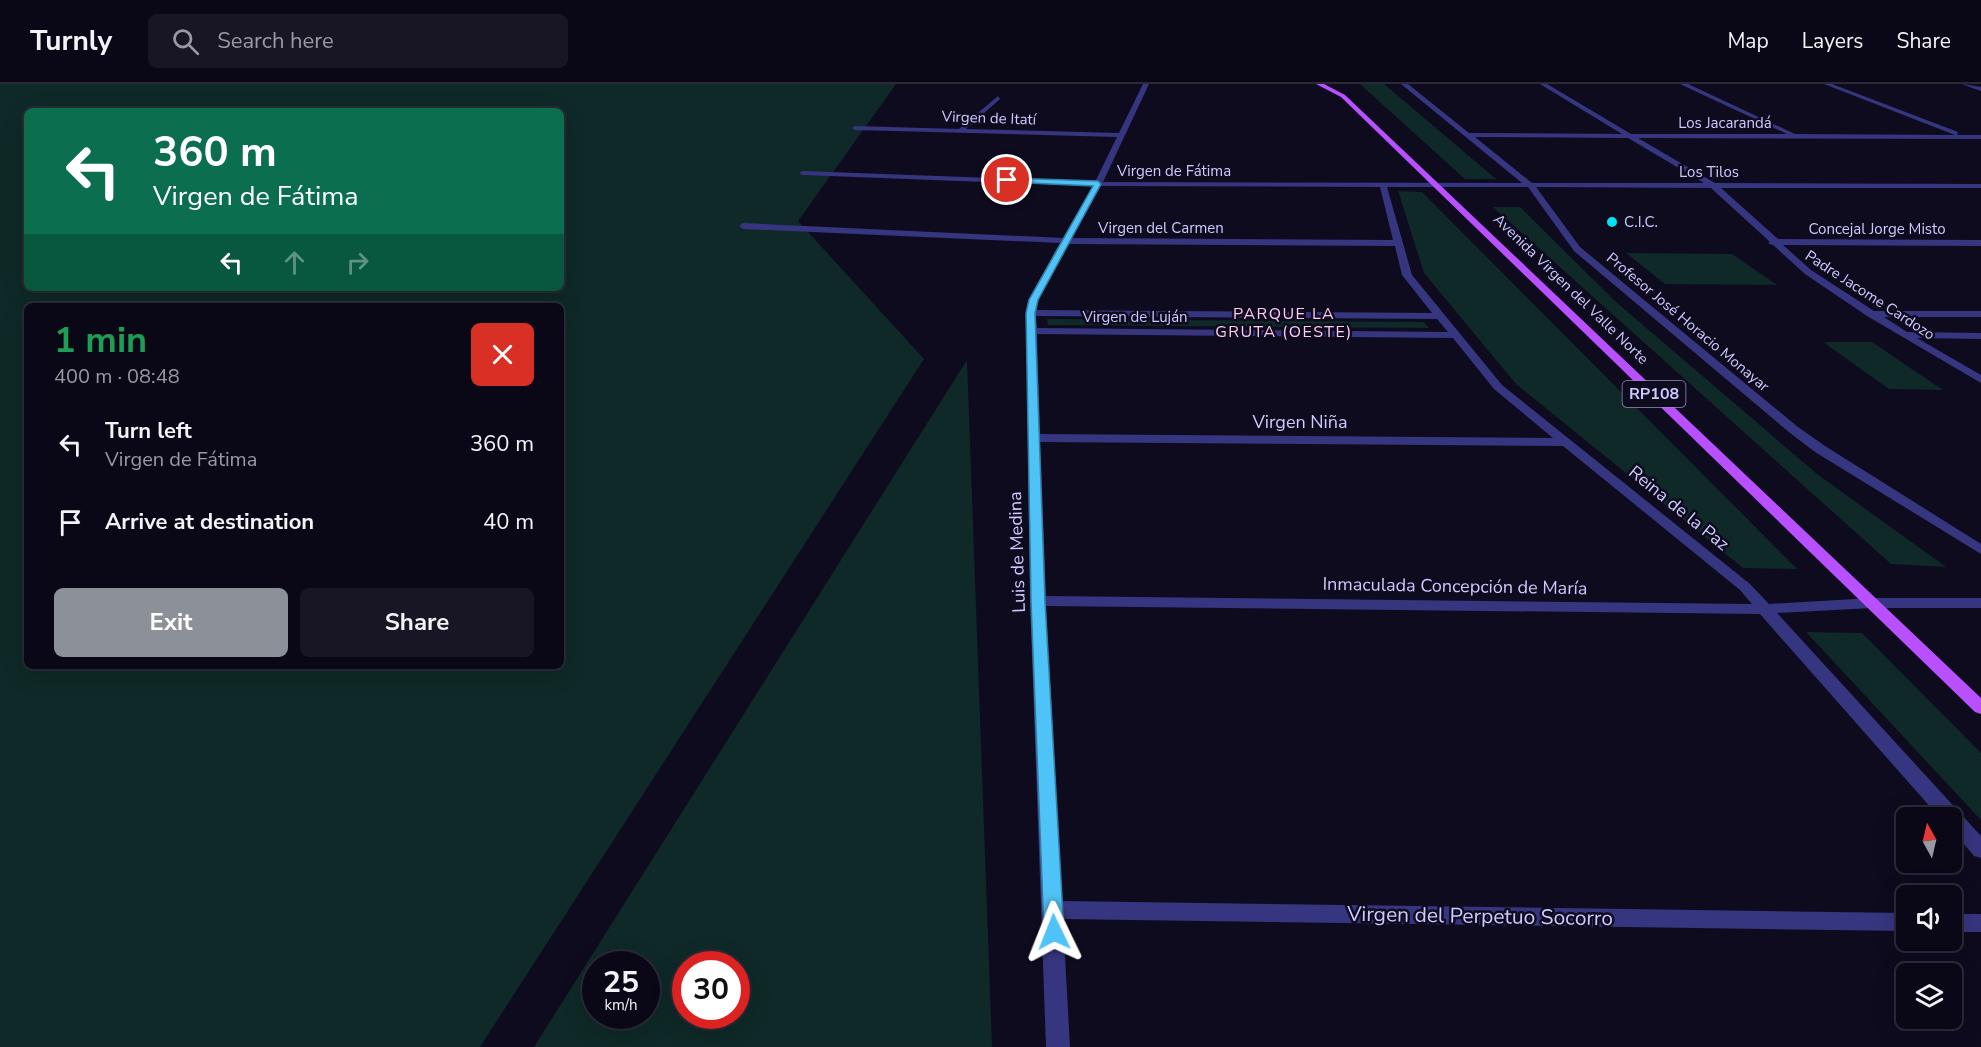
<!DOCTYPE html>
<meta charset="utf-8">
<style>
body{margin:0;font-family:"Nunito Sans",sans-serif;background:#181624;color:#f1f3f6;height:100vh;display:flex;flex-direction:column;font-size:22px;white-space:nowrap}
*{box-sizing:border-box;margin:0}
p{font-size:20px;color:#999aa1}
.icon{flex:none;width:33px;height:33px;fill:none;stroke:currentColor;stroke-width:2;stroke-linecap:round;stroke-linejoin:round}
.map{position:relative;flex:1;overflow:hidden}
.details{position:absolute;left:24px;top:219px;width:540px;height:366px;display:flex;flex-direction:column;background:#0a0817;border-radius:9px;box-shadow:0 6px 24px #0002,0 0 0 2px #2a2936}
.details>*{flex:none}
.hud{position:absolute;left:24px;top:24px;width:540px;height:183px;border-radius:9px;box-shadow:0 6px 24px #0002,0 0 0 2px #2a2936;background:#0b6e4f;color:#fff;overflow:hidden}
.needle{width:39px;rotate:352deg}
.buttons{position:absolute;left:1896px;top:723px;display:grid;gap:12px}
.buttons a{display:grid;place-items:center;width:66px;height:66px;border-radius:9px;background:#0a0817;box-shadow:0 6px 24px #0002,0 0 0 2px #2a2936;font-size:30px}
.speed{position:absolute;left:582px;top:867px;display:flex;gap:12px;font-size:30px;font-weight:700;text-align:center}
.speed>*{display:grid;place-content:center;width:78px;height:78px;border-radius:50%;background:#0a0817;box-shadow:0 6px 24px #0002,0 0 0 2px #2a2936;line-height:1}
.speed small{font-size:15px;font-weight:400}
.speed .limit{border:9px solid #d22;background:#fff;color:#111}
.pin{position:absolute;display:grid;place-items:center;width:51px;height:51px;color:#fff;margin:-26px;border:3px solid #fff;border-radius:50%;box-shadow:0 2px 6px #0007}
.me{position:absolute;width:66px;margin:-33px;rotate:358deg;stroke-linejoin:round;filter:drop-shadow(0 0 4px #0008)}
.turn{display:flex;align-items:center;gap:21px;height:126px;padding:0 30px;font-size:27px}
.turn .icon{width:78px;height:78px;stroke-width:2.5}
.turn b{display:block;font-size:42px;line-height:51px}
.lanes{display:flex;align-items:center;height:57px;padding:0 30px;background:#0003;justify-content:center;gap:30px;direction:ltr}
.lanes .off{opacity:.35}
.round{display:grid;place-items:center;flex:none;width:63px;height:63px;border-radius:9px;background:#181624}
.summary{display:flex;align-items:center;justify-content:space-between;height:102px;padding:0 30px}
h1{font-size:36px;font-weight:700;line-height:45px;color:#1e9e55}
.primary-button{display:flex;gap:12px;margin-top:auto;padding:12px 30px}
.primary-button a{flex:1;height:69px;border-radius:9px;background:#8c9099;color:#fff;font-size:24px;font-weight:700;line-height:69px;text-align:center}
.primary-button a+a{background:#181624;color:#f1f3f6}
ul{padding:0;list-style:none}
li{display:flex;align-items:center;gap:18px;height:78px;padding:0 30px}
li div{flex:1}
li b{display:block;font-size:22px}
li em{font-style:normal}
header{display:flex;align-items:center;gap:36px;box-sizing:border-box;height:84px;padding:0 30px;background:#0a0817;border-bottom:2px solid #2a2936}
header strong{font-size:28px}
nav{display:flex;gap:33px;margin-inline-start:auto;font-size:21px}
.search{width:420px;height:54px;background:#181624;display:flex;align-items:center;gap:15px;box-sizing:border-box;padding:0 21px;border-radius:9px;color:#999aa1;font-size:22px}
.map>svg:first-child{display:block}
.green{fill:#0e2927;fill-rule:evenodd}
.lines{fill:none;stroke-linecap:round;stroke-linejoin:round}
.minor{fill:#36357f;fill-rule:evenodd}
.major{fill:#b950ff;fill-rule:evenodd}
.route{fill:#4fc3f7;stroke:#337fa1;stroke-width:1.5}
.poi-dot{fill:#00e3f4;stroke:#0e0b1f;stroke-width:2}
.labels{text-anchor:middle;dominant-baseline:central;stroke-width:5;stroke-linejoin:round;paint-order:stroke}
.far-street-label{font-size:15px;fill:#cec9ff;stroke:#0e0b1f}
.far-poi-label{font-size:15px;fill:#cec9ff;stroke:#0e0b1f;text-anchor:start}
.far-neighbourhood-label{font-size:16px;letter-spacing:1.5px;fill:#ffcbee;stroke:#0e0b1f}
.shield{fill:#0e0b1f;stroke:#9490bc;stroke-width:1.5}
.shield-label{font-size:16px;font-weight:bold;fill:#cec9ff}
.street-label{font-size:18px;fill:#cec9ff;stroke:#0e0b1f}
.near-street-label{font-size:21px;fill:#cec9ff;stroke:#0e0b1f}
</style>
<header>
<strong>Turnly</strong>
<div class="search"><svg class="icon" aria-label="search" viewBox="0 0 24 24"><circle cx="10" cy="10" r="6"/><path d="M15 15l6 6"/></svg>Search here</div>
<nav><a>Map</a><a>Layers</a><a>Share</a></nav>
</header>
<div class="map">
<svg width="1981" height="963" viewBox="0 0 1981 963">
<rect width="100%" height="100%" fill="#0e0b1f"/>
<g class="green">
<path d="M 0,0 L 896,0 L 798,137 L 924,275 L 480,963 L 0,963 ZM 27,27 L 561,27 L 561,204 L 27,204 ZM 27,222 L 561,222 L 561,582 L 27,582 Z"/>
<polygon points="1360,0 1384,0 1496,95 1465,95"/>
<polygon points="1398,107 1422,108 1797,485 1743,484 1516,300 1424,189"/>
<polygon points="1493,123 1520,123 1616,218 1817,390 1946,483 1891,480"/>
<polygon points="1626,169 1732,170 1777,201 1665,200"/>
<polygon points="1047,235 1424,238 1429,244 1048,241"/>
<polygon points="1823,258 1872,258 1943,306 1889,305"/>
<path d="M 967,276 L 992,963 L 534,963 ZM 646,880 L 646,932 L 596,932 L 596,880 ZM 736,880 L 736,932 L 686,932 L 686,880 Z"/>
<polygon points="1806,548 1862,549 1981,669 1981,736"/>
</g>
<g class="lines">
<g class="minor">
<path d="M 1143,0 L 1149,0 L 1103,98 L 1522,99 L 1401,0 L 1408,0 L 1469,49 L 1622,50 L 1540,0 L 1547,0 L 1631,50 L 1787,50 L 1680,0 L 1688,0 L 1795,50 L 1955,51 L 1824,0 L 1832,0 L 1958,48 L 1957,51 L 1981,51 L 1981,55 L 1638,54 L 1715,99 L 1981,100 L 1981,104 L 1721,104 L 1778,155 L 1981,156 L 1981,162 L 1783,161 L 1811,186 L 1874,227 L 1981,227 L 1981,233 L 1884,233 L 1907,248 L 1981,249 L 1981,255 L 1917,254 L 1981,291 L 1981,299 L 1867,232 L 1805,190 L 1773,161 L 1769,160 L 1769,157 L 1711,104 L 1536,103 L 1580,163 L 1798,343 L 1825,362 L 1981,460 L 1981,470 L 1815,368 L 1790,349 L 1574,167 L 1528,103 L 1387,103 L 1412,191 L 1502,301 L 1750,500 L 1769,520 L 1872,514 L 1981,514 L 1981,524 L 1872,524 L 1777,529 L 1981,752 L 1981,774 L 1974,772 L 1952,746 L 1952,734 L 1940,734 L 1760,530 L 1046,522 L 1062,817 L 1906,829 L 1906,847 L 1063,835 L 1070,963 L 1046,963 L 1030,517 L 1026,229 L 1028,216 L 1060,159 L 743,145 L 739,142 L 743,139 L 1063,154 L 1093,102 L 803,91 L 799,89 L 803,87 L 1095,98 L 1117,53 L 855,46 L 852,44 L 855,42 L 959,45 L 998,12 L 1000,15 L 966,45 L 1119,49 ZM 1475,53 L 1628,54 L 1704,99 L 1532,99 ZM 1101,102 L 1380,103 L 1393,156 L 1072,154 ZM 1069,160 L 1395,162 L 1402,191 L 1432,229 L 1037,226 L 1038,216 ZM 1036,232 L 1437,235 L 1448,248 L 1037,244 ZM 1037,250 L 1453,254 L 1494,305 L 1553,354 L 1040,350 ZM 1040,358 L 1563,362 L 1740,506 L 1752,520 L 1046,512 Z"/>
<polygon points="1963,0 1981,3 1981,7 1964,1"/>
<rect x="1952" y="830" width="29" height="18"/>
</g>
<polygon class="major" points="1316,0 1324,0 1345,11 1981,614 1981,630 1975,628 1341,13"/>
</g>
<polygon class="route" points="1007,94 1098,97 1101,100 1038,216 1035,229 1045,517 1064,848 1061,854 1054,857 1047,854 1044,848 1031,517 1026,229 1029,216 1093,102 1004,98"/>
<circle class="poi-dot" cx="1612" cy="138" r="6"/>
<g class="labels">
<g class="far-street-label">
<text transform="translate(989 34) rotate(2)">Virgen de Itatí</text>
<text x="1725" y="39">Los Jacarandá</text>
<text x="1174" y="87">Virgen de Fátima</text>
<text x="1709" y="88">Los Tilos</text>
<text x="1161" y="144">Virgen del Carmen</text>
<text x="1877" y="145">Concejal Jorge Misto</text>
<text transform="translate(1571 205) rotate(44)">Avenida Virgen del Valle Norte</text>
<text transform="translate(1870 211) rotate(33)">Padre Jacome Cardozo</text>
<text x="1135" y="233">Virgen de Luján</text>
<text transform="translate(1688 238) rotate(40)">Profesor José Horacio Monayar</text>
</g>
<g class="far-poi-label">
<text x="1624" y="138">C.I.C.</text>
</g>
<g class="far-neighbourhood-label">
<text x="1284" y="230">PARQUE LA<tspan x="1284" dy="18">GRUTA (OESTE)</tspan></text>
</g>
<rect class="shield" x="1622.5" y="297" width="63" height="26" rx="4.5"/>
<g class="shield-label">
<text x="1654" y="310">RP108</text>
</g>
<g class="street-label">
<text x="1300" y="338">Virgen Niña</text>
<text transform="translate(1679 424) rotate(39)">Reina de la Paz</text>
<text transform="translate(1017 468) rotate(-92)">Luis de Medina</text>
<text transform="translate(1455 502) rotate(1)">Inmaculada Concepción de María</text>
</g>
<g class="near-street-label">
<text transform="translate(1480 832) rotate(1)">Virgen del Perpetuo Socorro</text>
</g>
</g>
</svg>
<div class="buttons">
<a><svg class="needle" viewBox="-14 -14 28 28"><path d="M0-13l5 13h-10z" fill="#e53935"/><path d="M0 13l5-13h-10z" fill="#999aa1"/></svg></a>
<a><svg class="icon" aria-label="sound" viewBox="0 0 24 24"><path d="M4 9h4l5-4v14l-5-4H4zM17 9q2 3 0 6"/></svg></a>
<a><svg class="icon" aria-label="layers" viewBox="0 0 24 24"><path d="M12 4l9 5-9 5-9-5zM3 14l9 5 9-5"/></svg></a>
</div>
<div class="speed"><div>25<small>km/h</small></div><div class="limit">30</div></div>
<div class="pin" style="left:1007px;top:96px;background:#d93025"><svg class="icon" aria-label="arrive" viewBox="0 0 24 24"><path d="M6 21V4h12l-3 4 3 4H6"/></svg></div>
<svg class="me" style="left:1054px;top:848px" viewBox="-20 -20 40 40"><path d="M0-17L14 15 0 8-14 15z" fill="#4fc3f7" stroke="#fff" stroke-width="4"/></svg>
<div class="hud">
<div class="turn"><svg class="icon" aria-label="left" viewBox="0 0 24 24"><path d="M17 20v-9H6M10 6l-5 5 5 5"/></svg><div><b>360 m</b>Virgen de Fátima</div></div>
<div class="lanes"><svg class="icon" aria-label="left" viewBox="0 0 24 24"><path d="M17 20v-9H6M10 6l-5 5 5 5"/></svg><svg class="icon off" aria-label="ahead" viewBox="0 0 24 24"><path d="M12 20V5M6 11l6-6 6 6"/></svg><svg class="icon off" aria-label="right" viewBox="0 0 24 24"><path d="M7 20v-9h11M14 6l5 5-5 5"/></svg></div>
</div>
<section class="details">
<div class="summary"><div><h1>1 min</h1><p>400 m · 08:48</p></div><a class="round" style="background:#d93025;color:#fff"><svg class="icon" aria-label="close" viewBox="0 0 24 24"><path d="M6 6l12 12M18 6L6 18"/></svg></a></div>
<ul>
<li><svg class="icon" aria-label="left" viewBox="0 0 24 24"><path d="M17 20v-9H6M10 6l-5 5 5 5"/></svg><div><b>Turn left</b><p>Virgen de Fátima</p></div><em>360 m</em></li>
<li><svg class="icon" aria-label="arrive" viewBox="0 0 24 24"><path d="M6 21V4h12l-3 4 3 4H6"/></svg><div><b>Arrive at destination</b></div><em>40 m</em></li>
</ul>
<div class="primary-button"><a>Exit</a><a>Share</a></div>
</section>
</div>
